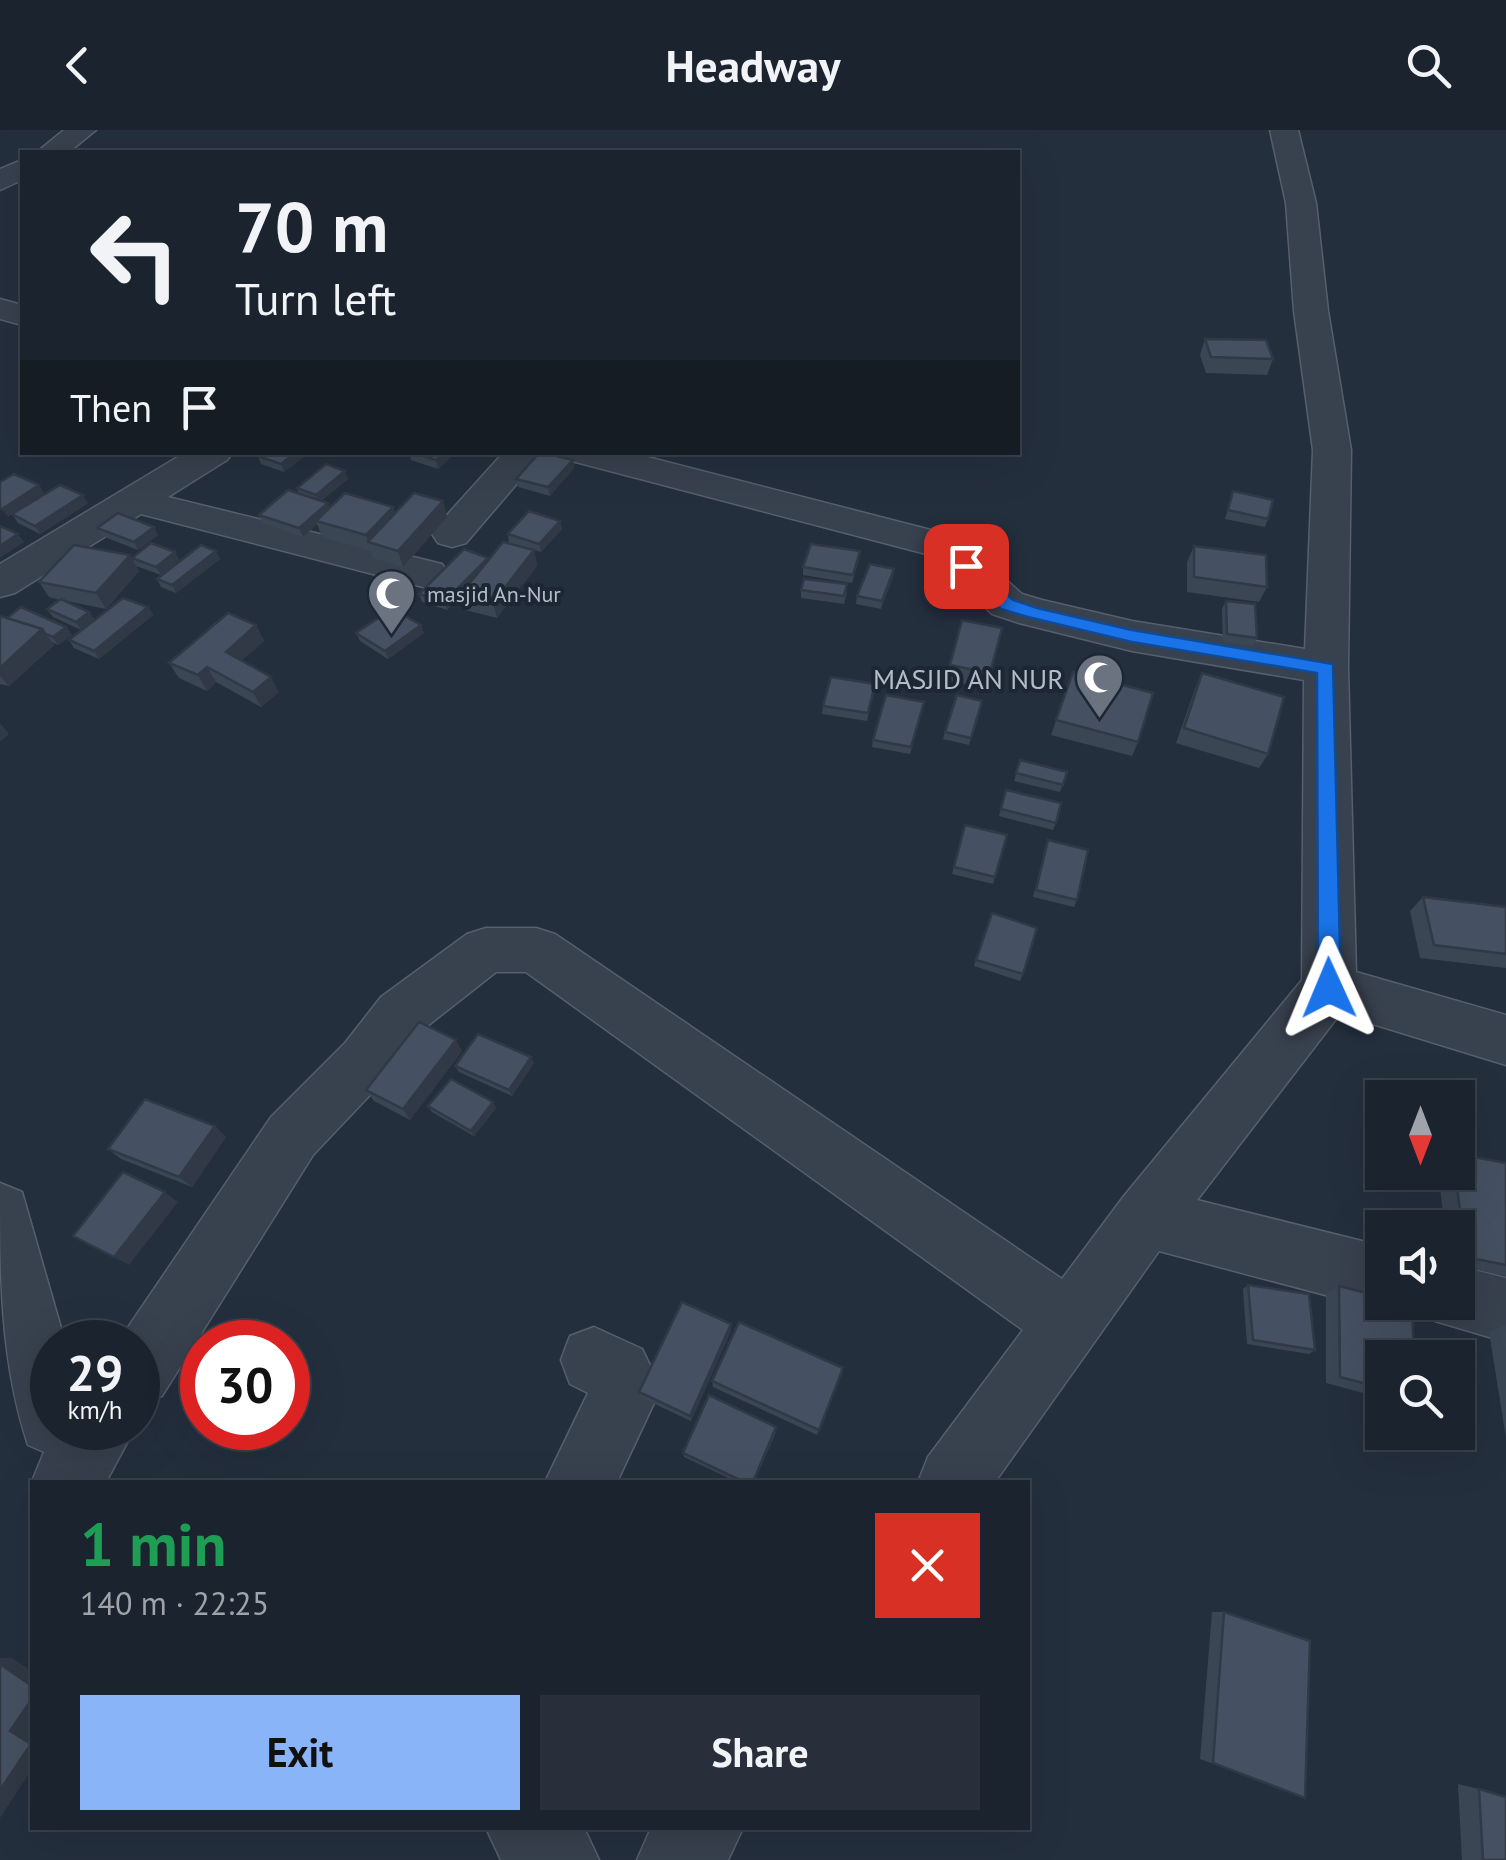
<!DOCTYPE html>
<meta charset="utf-8">
<style>
body{margin:0;font-family:"PT Sans",sans-serif;background:#282f3a;color:#f1f3f6;height:100vh;display:flex;flex-direction:column;font-size:38px;white-space:nowrap}
*{box-sizing:border-box;margin:0}
p{font-size:32px;color:#a0a4aa}
.icon{flex:none;width:55px;height:55px;fill:none;stroke:currentColor;stroke-width:2;stroke-linecap:round;stroke-linejoin:round}
.map{position:relative;flex:1;overflow:hidden}
.sheet{position:absolute;left:30px;top:1350px;width:1000px;height:350px;display:flex;flex-direction:column;background:#1b232e;border-radius:0px;box-shadow:0 10px 40px #0002,0 0 0 2px #39404a}
.sheet>*{flex:none}
.banner{position:absolute;left:20px;top:20px;width:1000px;height:305px;border-radius:0px;box-shadow:0 10px 40px #0002,0 0 0 2px #39404a;background:#1b232e;color:#f1f3f6;overflow:hidden}
.needle{width:65px;rotate:180deg}
.buttons{position:absolute;left:1365px;top:950px;display:grid;gap:20px}
.buttons a{display:grid;place-items:center;width:110px;height:110px;border-radius:0px;background:#1b232e;box-shadow:0 10px 40px #0002,0 0 0 2px #39404a;font-size:50px}
.speed{position:absolute;left:30px;top:1190px;display:flex;gap:20px;font-size:50px;font-weight:700;text-align:center}
.speed>*{display:grid;place-content:center;width:130px;height:130px;border-radius:50%;background:#1b232e;box-shadow:0 10px 40px #0002,0 0 0 2px #39404a;line-height:1}
.speed small{font-size:25px;font-weight:400}
.speed .limit{border:15px solid #d22;background:#fff;color:#111}
.pin{position:absolute;display:grid;place-items:center;width:85px;height:85px;color:#fff;margin:-42px;border-radius:20px;box-shadow:0 5px 15px #0006}
.me{position:absolute;width:110px;margin:-55px;rotate:359deg;stroke-linejoin:round;filter:drop-shadow(0 0 8px #0008)}
.turn{display:flex;align-items:center;gap:35px;height:210px;padding:0 50px;font-size:45px}
.turn .icon{width:130px;height:130px;stroke-width:2.5}
.turn b{display:block;font-size:70px;line-height:85px}
.then{display:flex;align-items:center;height:95px;padding:0 50px;background:#0003;gap:20px;font-size:38px}
.round{display:grid;place-items:center;flex:none;width:105px;height:105px;border-radius:0px;background:#282f3a}
.summary{display:flex;align-items:center;justify-content:space-between;height:170px;padding:0 50px}
h1{font-size:60px;font-weight:600;line-height:75px;color:#1e9e55}
.action{display:flex;gap:20px;margin-top:auto;padding:20px 50px}
.action a{flex:1;height:115px;border-radius:0px;background:#8ab4f8;color:#111;font-size:40px;font-weight:600;line-height:115px;text-align:center}
.action a+a{background:#282f3a;color:#f1f3f6}
header{display:flex;justify-content:space-between;align-items:center;height:130px;padding:0 50px;background:#1b232e;font-size:45px;font-weight:600}
.map>svg:first-child{display:block}
.lines{fill:none;stroke-linecap:round;stroke-linejoin:round}
.minor-casing{stroke:#565f6c;stroke-width:3}
.minor{fill:#38414e;fill-rule:evenodd}
.wall{fill:#3b4654}
.shaded-wall{fill:#303945}
.building{fill:#455162;stroke:#303945;stroke-width:2.5}
.route{fill:#1a73e8;stroke:#114b97;stroke-width:2.5}
.labels{text-anchor:middle;dominant-baseline:central;stroke-width:8;stroke-linejoin:round;paint-order:stroke}
.far-poi-label{font-size:22px;fill:#b4bcc9;stroke:#1d2633;text-anchor:start}
.poi-label{font-size:28px;fill:#b4bcc9;stroke:#1d2633;text-anchor:end}
</style>
<header><svg class="icon" aria-label="back" viewBox="0 0 24 24"><path d="M15 5l-7 7 7 7"/></svg>Headway<svg class="icon" aria-label="search" viewBox="0 0 24 24"><circle cx="10" cy="10" r="6"/><path d="M15 15l6 6"/></svg></header>
<div class="map">
<svg width="1506" height="1730" viewBox="0 0 1506 1730">
<rect width="100%" height="100%" fill="#242f3e"/>
<g class="lines">
<defs>
<g id="minor">
<polygon points="64,0 96,0 69,22 37,22"/>
<polygon points="1270,0 1298,0 1316,73 1328,181 1351,320 1348,538 1356,842 1506,885 1506,935 1340,884 1197,1070 1382,1116 1382,1172 1400,1172 1382,1180 1159,1121 995,1352 918,1352 928,1327 1023,1200 526,842 496,842 421,901 385,949 313,1025 162,1266 138,1275 138,1212 118,1212 271,987 345,913 381,867 467,804 486,798 536,798 555,804 1062,1149 1124,1066 1302,850 1304,550 1132,521 1019,493 992,484 930,425 568,330 562,322 628,322 958,407 1022,464 1042,470 1132,491 1305,519 1313,320 1294,181 1286,73"/>
<polygon points="22,30 22,50 0,60 0,39"/>
<polygon points="0,169 22,175 22,195 0,189"/>
<polygon points="186,322 233,322 227,330 168,367 442,434 448,444 442,454 427,458 141,384 15,463 0,467 0,434"/>
<polygon points="504,322 544,322 466,413 452,417 438,413 432,404 438,395"/>
<path d="M 0,1053 L 22,1062 L 65,1212 L 52,1212 L 52,1298 L 135,1298 L 106,1352 L 34,1352 L 33,1349 L 44,1322 L 28,1315 C 0,1231 0,1143 0,1053 Z"/>
<polygon points="1458,1136 1506,1148 1506,1212 1435,1191 1428,1172 1458,1172"/>
<polygon points="594,1197 642,1219 661,1258 617,1352 545,1352 588,1263 570,1254 561,1230 570,1206"/>
<polygon points="486,1698 584,1698 599,1730 501,1730"/>
<polygon points="651,1698 743,1698 728,1730 637,1730"/>
</g>
</defs>
<use href="#minor" class="minor-casing"/>
<use href="#minor" class="minor"/>
</g>
<g class="wall">
<polygon points="1205,209 1273,229 1267,245 1206,243 1200,225"/>
<polygon points="310,322 284,342 261,334 258,326"/>
<polygon points="409,322 456,322 438,339 411,330"/>
<polygon points="573,330 574,338 550,366 518,357 516,349"/>
<polygon points="348,349 321,371 330,378 447,387 403,437 373,428 371,421 322,407 317,394 303,407 263,393 259,385 299,364 297,358"/>
<polygon points="1233,361 1268,389 1265,397 1225,389"/>
<polygon points="88,373 40,404 18,393 12,384"/>
<polygon points="560,391 562,399 541,422 534,420 537,436 497,488 465,480 461,465 447,480 422,472 419,464 488,430 528,418 509,413 508,404"/>
<polygon points="97,398 158,405 138,420 102,406"/>
<polygon points="1194,416 1267,457 1259,472 1187,462 1187,432"/>
<polygon points="175,422 179,430 161,445 136,436 132,428"/>
<polygon points="130,425 139,441 106,479 62,470 89,482 95,490 81,500 53,487 47,479 60,470 49,467 39,452"/>
<polygon points="220,429 176,463 161,457 157,449"/>
<polygon points="859,429 852,453 803,445 803,437"/>
<polygon points="893,447 881,479 856,474 857,466"/>
<polygon points="801,460 847,462 844,474 801,468"/>
<polygon points="1226,471 1257,508 1253,516 1223,512 1222,479"/>
<polygon points="148,477 153,485 99,529 74,518 69,510"/>
<polygon points="0,486 66,497 72,505 58,515 52,512 54,515 9,556 0,554"/>
<polygon points="256,495 264,511 242,530 279,562 261,577 216,552 207,561 179,548 169,533"/>
<polygon points="1002,498 986,558 946,550 950,535"/>
<polygon points="356,503 424,503 388,529 360,511"/>
<polygon points="1073,542 1138,612 1132,626 1051,605"/>
<polygon points="1202,543 1268,624 1259,638 1176,613 1195,559"/>
<polygon points="875,554 867,591 822,584 823,576"/>
<polygon points="982,571 969,615 943,609 945,602"/>
<polygon points="924,572 910,624 872,617 873,610"/>
<polygon points="1020,630 1067,642 1060,662 1014,651"/>
<polygon points="1006,660 1056,693 1053,700 999,686"/>
<polygon points="965,695 1007,705 993,754 952,744"/>
<polygon points="1048,710 1077,770 1074,777 1033,767"/>
<polygon points="1423,767 1506,777 1506,838 1420,828 1410,781"/>
<polygon points="992,783 1023,844 1020,851 974,836"/>
<polygon points="462,921 410,990 374,971 366,960"/>
<polygon points="534,933 512,966 459,942 455,936"/>
<polygon points="428,976 496,978 474,1006 432,982"/>
<polygon points="226,1007 192,1057 121,1029 108,1019"/>
<polygon points="1506,1033 1506,1146 1458,1136 1458,1098 1445,1098 1438,1042 1458,1042"/>
<polygon points="1248,1155 1315,1220 1309,1224 1247,1214 1243,1159"/>
<polygon points="1339,1156 1382,1228 1382,1268 1326,1253 1326,1164"/>
<polygon points="731,1194 731,1201 691,1291 642,1268 639,1262"/>
<polygon points="1506,1195 1506,1308 1489,1202"/>
<polygon points="843,1238 817,1305 713,1257 712,1251"/>
<polygon points="776,1302 754,1352 737,1352 684,1327 683,1323"/>
<polygon points="1212,1482 1224,1482 1305,1668 1200,1629"/>
<polygon points="1458,1654 1479,1659 1506,1730 1462,1730"/>
</g>
<g class="shaded-wall">
<polygon points="296,322 310,322 284,342 281,334"/>
<polygon points="445,322 456,322 438,339 436,330"/>
<polygon points="573,330 574,338 550,366 548,357"/>
<polygon points="345,341 348,349 319,373 316,365"/>
<polygon points="39,355 44,363 8,387 2,379"/>
<polygon points="83,365 88,373 40,404 35,396"/>
<polygon points="443,371 447,387 403,437 398,421"/>
<polygon points="328,373 331,381 316,391 317,394 303,407 299,398"/>
<polygon points="393,377 398,393 368,412 366,405"/>
<polygon points="560,391 562,399 541,422 539,414"/>
<polygon points="154,397 158,405 138,420 134,412"/>
<polygon points="18,404 24,412 0,428 0,416"/>
<polygon points="534,420 537,436 497,488 493,473"/>
<polygon points="216,421 220,429 176,463 172,455"/>
<polygon points="175,422 179,430 161,445 156,437"/>
<polygon points="130,425 139,441 106,479 96,463"/>
<polygon points="488,428 490,436 447,480 444,472"/>
<polygon points="894,439 893,447 881,479 882,471"/>
<polygon points="148,477 153,485 99,529 94,521"/>
<polygon points="89,482 95,490 81,500 76,492"/>
<polygon points="256,495 264,511 234,537 226,522"/>
<polygon points="421,495 424,503 388,529 385,521"/>
<polygon points="66,497 72,505 58,515 53,507"/>
<polygon points="42,499 54,515 9,556 0,546 0,538"/>
<polygon points="207,537 216,552 207,561 198,545"/>
<polygon points="271,547 279,562 261,577 253,562"/>
<polygon points="0,593 9,604 0,612"/>
<polygon points="456,910 462,921 410,990 403,979"/>
<polygon points="531,927 534,933 512,966 509,960"/>
<polygon points="493,972 496,978 474,1006 471,1001"/>
<polygon points="215,996 226,1007 192,1057 179,1047"/>
<polygon points="165,1062 178,1072 129,1135 114,1127"/>
<polygon points="731,1194 731,1201 691,1291 690,1286"/>
<polygon points="0,1528 12,1528 32,1541 32,1556 0,1534"/>
<polygon points="32,1569 32,1596 31,1598 32,1599 32,1639 0,1688 0,1660 10,1601"/>
</g>
<g class="building">
<polygon points="1205,209 1266,210 1273,229 1211,227"/>
<polygon points="262,322 296,322 281,334 258,326"/>
<polygon points="411,322 445,322 436,330"/>
<polygon points="540,322 573,330 548,357 516,349"/>
<polygon points="326,334 345,341 316,365 297,358"/>
<polygon points="14,344 39,355 2,379 0,378 0,352"/>
<polygon points="60,355 83,365 35,396 12,384"/>
<polygon points="288,360 328,373 299,398 259,385"/>
<polygon points="1233,361 1273,370 1268,389 1228,380"/>
<polygon points="345,363 393,377 366,405 316,391"/>
<polygon points="414,363 443,371 398,421 368,412"/>
<polygon points="529,381 560,391 539,414 508,404"/>
<polygon points="118,383 154,397 134,412 97,398"/>
<polygon points="0,396 18,404 0,416"/>
<polygon points="503,412 534,420 493,473 461,464"/>
<polygon points="151,413 175,422 156,437 132,428"/>
<polygon points="811,414 860,421 853,445 803,437"/>
<polygon points="74,415 130,425 96,463 39,452"/>
<polygon points="201,415 216,421 172,455 157,449"/>
<polygon points="1194,416 1266,425 1267,457 1194,447"/>
<polygon points="464,419 488,428 444,472 419,464"/>
<polygon points="870,434 894,439 882,471 857,466"/>
<polygon points="804,449 847,454 844,466 801,460"/>
<polygon points="123,468 148,477 94,521 69,510"/>
<polygon points="61,469 89,482 76,492 47,479"/>
<polygon points="1226,471 1255,474 1257,508 1227,504"/>
<polygon points="21,477 66,497 53,507 46,504 42,499 7,488"/>
<polygon points="392,479 421,495 385,521 356,503"/>
<polygon points="228,483 256,495 226,522 271,547 253,562 207,537 198,545 169,533"/>
<polygon points="0,486 42,499 0,538"/>
<polygon points="962,490 1002,498 990,543 950,535"/>
<polygon points="1073,542 1153,563 1138,612 1056,590"/>
<polygon points="1202,543 1284,567 1268,624 1184,598"/>
<polygon points="831,547 875,554 868,583 823,576"/>
<polygon points="886,565 924,572 911,617 873,610"/>
<polygon points="957,565 982,571 971,608 945,602"/>
<polygon points="1020,630 1067,642 1063,655 1016,643"/>
<polygon points="1006,660 1061,673 1056,693 1001,679"/>
<polygon points="965,695 1007,705 995,747 954,737"/>
<polygon points="1048,710 1088,720 1077,770 1036,760"/>
<polygon points="1423,767 1506,777 1506,824 1434,815"/>
<polygon points="992,783 1037,798 1023,844 976,830"/>
<polygon points="419,892 456,910 403,979 366,960"/>
<polygon points="478,904 531,927 509,960 455,936"/>
<polygon points="451,949 493,972 471,1001 428,976"/>
<polygon points="145,969 215,996 179,1047 108,1019"/>
<polygon points="1458,1024 1506,1033 1506,1135 1466,1127 1455,1042 1458,1042"/>
<polygon points="123,1042 165,1062 114,1127 73,1106"/>
<polygon points="1248,1155 1309,1164 1315,1220 1253,1210"/>
<polygon points="1339,1156 1382,1167 1382,1172 1403,1172 1412,1175 1414,1228 1382,1228 1382,1258 1340,1247"/>
<polygon points="682,1172 731,1194 690,1286 639,1262"/>
<polygon points="739,1192 843,1238 819,1300 712,1251"/>
<polygon points="709,1265 776,1297 753,1352 744,1352 683,1323"/>
<polygon points="1224,1482 1310,1511 1305,1668 1213,1633"/>
<polygon points="0,1534 32,1556 32,1569 10,1601 31,1614 0,1660"/>
<polygon points="1479,1659 1506,1667 1506,1730 1483,1730"/>
</g>
<polygon class="route" points="966,430 1013,470 1037,478 1132,500 1333,534 1341,858 1337,864 1321,864 1318,858 1317,543 1132,512 1028,487 1001,479 960,440 958,436"/>
<defs>
<symbol id="mosque-pin" viewBox="-11 -11 22 30"><path d="M0 17L-7.5 6A9.5 9.5 0 1 1 7.5 6Z" fill="#6b7280" stroke="#1d2633"/><path d="M3.5-4.9A6 6 0 1 0 3.5 4.9A5 5 0 1 1 3.5-4.9Z" fill="#fff"/></symbol>
</defs>
<g fill-rule="evenodd">
<use href="#mosque-pin" x="364" y="436" width="55" height="75"/>
<use href="#mosque-pin" x="1072" y="520" width="55" height="75"/>
</g>
<g class="labels">
<g class="far-poi-label">
<text x="427" y="464">masjid An-Nur</text>
</g>
<g class="poi-label">
<text x="1064" y="548">MASJID AN NUR</text>
</g>
</g>
</svg>
<div class="buttons">
<a><svg class="needle" viewBox="-14 -14 28 28"><path d="M0-13l5 13h-10z" fill="#e53935"/><path d="M0 13l5-13h-10z" fill="#a0a4aa"/></svg></a>
<a><svg class="icon" aria-label="sound" viewBox="0 0 24 24"><path d="M4 9h4l5-4v14l-5-4H4zM17 9q2 3 0 6"/></svg></a>
<a><svg class="icon" aria-label="search" viewBox="0 0 24 24"><circle cx="10" cy="10" r="6"/><path d="M15 15l6 6"/></svg></a>
</div>
<div class="speed"><div>29<small>km/h</small></div><div class="limit">30</div></div>
<div class="pin" style="left:966px;top:436px;background:#d93025"><svg class="icon" aria-label="arrive" viewBox="0 0 24 24"><path d="M6 21V4h12l-3 4 3 4H6"/></svg></div>
<svg class="me" style="left:1329px;top:858px" viewBox="-20 -20 40 40"><path d="M0-17L14 15 0 8-14 15z" fill="#1a73e8" stroke="#fff" stroke-width="4"/></svg>
<div class="banner">
<div class="turn"><svg class="icon" aria-label="left" viewBox="0 0 24 24"><path d="M17 20v-9H6M10 6l-5 5 5 5"/></svg><div><b>70 m</b>Turn left</div></div>
<div class="then">Then<svg class="icon" aria-label="arrive" viewBox="0 0 24 24"><path d="M6 21V4h12l-3 4 3 4H6"/></svg></div>
</div>
<section class="sheet">
<div class="summary"><div><h1>1 min</h1><p>140 m · 22:25</p></div><a class="round" style="background:#d93025;color:#fff"><svg class="icon" aria-label="close" viewBox="0 0 24 24"><path d="M6 6l12 12M18 6L6 18"/></svg></a></div>
<div class="action"><a>Exit</a><a>Share</a></div>
</section>
</div>
